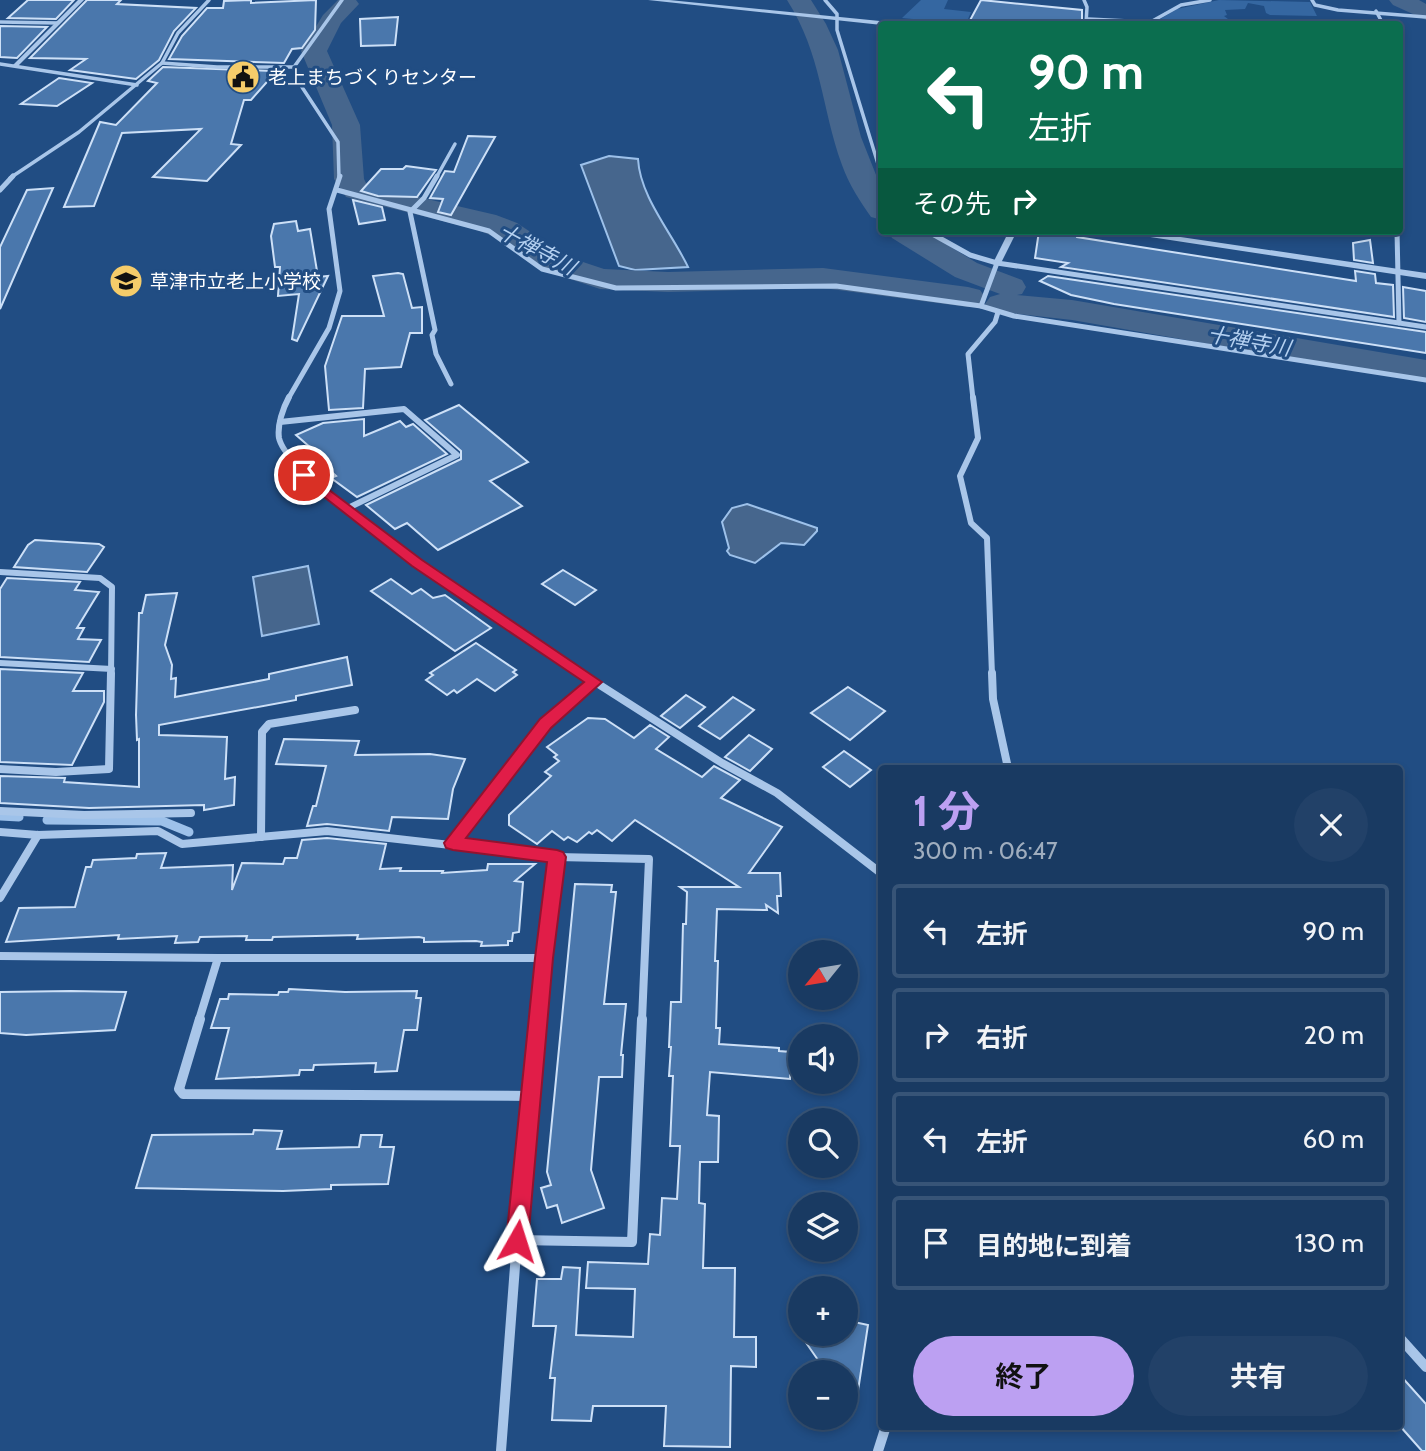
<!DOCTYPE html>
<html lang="ja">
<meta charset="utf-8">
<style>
body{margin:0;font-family:Cabin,"Noto Sans JP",sans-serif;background:#224168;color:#f1f3f6;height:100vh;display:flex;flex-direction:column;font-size:26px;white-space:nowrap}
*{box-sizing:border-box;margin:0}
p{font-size:23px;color:#9fadbe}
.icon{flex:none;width:38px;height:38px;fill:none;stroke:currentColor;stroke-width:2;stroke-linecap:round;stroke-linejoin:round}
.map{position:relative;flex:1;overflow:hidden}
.drawer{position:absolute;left:878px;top:765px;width:525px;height:665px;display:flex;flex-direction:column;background:#193a62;border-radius:7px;box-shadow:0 4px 10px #0003,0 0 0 2px #375477}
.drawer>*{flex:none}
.top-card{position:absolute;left:878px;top:21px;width:525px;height:214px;border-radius:7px;box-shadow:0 4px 10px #0003,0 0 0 2px #375477;background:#0b6e4f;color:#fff;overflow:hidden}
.needle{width:46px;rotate:240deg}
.controls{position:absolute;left:788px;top:940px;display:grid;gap:14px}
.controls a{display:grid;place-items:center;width:70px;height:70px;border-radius:50%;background:#193a62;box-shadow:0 4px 10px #0003,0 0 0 2px #375477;font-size:35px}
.pin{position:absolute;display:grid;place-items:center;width:60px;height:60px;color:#fff;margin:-30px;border:4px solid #fff;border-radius:50%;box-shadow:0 2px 7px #0007}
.me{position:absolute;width:77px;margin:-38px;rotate:6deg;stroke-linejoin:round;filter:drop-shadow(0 0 5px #0008)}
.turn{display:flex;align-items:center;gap:24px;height:147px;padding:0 35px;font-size:32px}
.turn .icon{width:91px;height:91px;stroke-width:2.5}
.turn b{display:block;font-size:49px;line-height:60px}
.then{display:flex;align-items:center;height:66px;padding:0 35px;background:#0003;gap:14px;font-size:26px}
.round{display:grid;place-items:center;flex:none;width:74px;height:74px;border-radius:37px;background:#224168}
.overview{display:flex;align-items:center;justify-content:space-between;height:119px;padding:0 35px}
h1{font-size:42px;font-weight:700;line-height:52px;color:#bca0f2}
.button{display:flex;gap:14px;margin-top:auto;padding:14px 35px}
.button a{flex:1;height:80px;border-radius:42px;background:#bca0f2;color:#111;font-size:28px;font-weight:700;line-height:80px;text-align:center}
.button a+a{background:#224168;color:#f1f3f6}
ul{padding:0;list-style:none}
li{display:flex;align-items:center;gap:21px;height:94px;margin:0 14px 10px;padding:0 21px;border:4px solid #375477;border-radius:7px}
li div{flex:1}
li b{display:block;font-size:26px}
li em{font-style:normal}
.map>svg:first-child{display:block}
.green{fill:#3567a1}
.water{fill:#46668d;stroke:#9dc1ea;stroke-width:2}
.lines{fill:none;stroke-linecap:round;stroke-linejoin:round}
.stream{stroke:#9dc1ea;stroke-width:9}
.river{fill:#46668d;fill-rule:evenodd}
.building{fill:#4a77ac;stroke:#cde0f7;stroke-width:2}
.minor-far4{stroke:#a9c6e9;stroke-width:3.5}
.minor-far3{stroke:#a9c6e9;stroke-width:5}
.minor-far2{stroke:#a9c6e9;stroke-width:6}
.minor-far1{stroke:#a9c6e9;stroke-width:8}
.minor{stroke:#a9c6e9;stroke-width:10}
.tertiary{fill:#a9c6e9;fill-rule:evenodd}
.route{fill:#e11d48;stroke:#92132f;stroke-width:2}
.labels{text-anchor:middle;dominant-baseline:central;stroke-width:6;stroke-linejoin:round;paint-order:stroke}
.far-poi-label{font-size:19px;fill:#fff;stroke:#214d83;text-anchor:start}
.far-water-label{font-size:21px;font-style:italic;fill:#b4d0f0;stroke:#214d83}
</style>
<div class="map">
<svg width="1426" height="1451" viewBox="0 0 1426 1451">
<rect width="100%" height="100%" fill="#214d83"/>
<g class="green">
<polygon points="921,0 948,0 944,9 971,12 966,24 902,18"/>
<polygon points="1219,0 1310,2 1317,16 1270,15 1266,13 1264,6 1248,3 1245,9 1225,10 1227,15 1224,16 1228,19 1253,22 1256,24 1152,24 1177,9"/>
</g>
<g class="water">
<path d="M 609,156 L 638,159 C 640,197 672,233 688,267 L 635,270 L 619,266 L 581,165 Z"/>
<polygon points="747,504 817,528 817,531 804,545 781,543 755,563 730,555 727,551 729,548 722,522 732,508"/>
<polygon points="308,566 319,624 262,636 253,577"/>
</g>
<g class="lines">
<g class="stream">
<polyline points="0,816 19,817"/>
<polyline points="47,820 162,821 189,832"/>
</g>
<g class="river">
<polygon points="338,0 356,0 359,4 341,23 327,51 360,125 364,179 367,185 496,215 517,223 568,257 604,269 668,272 823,268 968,287 980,290 985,297 980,304 968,307 823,288 668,292 600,289 546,271 495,237 475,229 346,197 334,179 332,125 301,51 323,15"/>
<path d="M 787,0 L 811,0 L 826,24 L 838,50 L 861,137 L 882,190 L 882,220 L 871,217 C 860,201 849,185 842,165 C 821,107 822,55 787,0 Z"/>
<polygon points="1389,0 1419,0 1426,4 1426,20 1393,5"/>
<polygon points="888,231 925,231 977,263 1022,280 1026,287 1022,294 1017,295 1072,300 1426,360 1426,382 1072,320 990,311 985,304 990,297 1000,294 955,277 892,238"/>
</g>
</g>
<g class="building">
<polygon points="28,0 74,0 56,19 8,18"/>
<polygon points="87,0 121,0 117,4 196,8 174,31 159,60 136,79 70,70 86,59 30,58"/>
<polygon points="251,0 251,3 316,0 315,30 302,48 292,49 284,63 169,59 182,36 207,8 223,8 224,1"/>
<polygon points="981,0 1082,10 1082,24 968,24"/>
<polygon points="398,17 395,45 361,46 360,19"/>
<polygon points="0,26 47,27 17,58 0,57"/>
<polygon points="163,67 273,71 274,74 251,100 244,100 231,144 241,145 207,181 153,177 201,129 122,133 94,206 64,207 100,122 116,125 157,83 148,81"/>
<polygon points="59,78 92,83 57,106 21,104"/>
<polygon points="468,136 495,137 451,215 438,212 443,199 430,198 445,171 454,172"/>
<polygon points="406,166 436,170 417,197 378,196 361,191 381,169 403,169"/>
<polygon points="53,188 0,309 0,247 27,190"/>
<polygon points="353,200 382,207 385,220 359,224"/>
<polygon points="296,221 298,231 310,229 318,277 328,276 297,341 292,339 299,294 278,296 280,267 275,267 271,236 274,224"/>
<polygon points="1039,231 1075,233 1077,237 1356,281 1355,271 1375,274 1376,283 1393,285 1394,317 1061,267 1068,263 1035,258"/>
<polygon points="1370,240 1373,263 1354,260 1353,243"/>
<polygon points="398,273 403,274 412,308 422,307 422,333 410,333 401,367 365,369 363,408 329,410 325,366 342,316 384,316 373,276"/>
<polygon points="1048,276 1426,332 1426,353 1114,304 1071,295 1040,281"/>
<polygon points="1403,287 1426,291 1426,322 1404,318"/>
<polygon points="459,405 528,462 490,481 522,506 438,550 407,523 395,529 366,505 461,459 461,451 425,420"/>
<polygon points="364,419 364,436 400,421 406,427 413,424 447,454 357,497 331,478 336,476 322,463 326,461 296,435 323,423"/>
<polygon points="35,540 99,544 104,547 87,572 14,567 28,545"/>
<polygon points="563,570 596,590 575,605 542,584"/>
<polygon points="7,578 80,582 75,590 99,592 77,628 84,628 78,639 101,640 89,662 0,657 0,589"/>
<polygon points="391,579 412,594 421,589 433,598 445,595 491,628 455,651 371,591"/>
<polygon points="177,593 165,645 172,665 171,679 176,678 175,697 269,679 269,674 347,657 352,685 296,696 296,700 159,725 159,735 227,737 225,779 235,777 234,805 204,810 204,805 89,808 0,803 0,776 65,778 64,782 139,787 139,739 137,740 136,715 139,613 142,613 146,595"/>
<polygon points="476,643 516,670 513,672 517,675 495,691 477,679 457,693 454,690 447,695 426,680 433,675 430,673"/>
<polygon points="0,669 83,673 73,691 104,691 104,702 72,765 0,762"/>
<polygon points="848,687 885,711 850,740 811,713"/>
<polygon points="686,695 705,707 680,728 661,716"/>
<polygon points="733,697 754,710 720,739 699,726"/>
<polygon points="588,718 605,719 634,738 650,725 669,737 656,749 702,777 714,766 740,780 721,798 782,827 749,873 780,873 781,896 777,896 778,913 766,905 767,910 717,909 715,961 718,961 716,1028 720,1028 719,1044 779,1048 779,1051 791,1052 790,1079 710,1072 707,1115 719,1116 718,1162 700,1162 699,1203 705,1204 703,1268 735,1268 734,1337 756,1337 756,1367 731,1366 730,1447 664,1446 666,1406 593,1406 591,1421 552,1420 555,1378 550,1378 556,1326 533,1326 537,1279 561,1279 563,1267 580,1268 576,1335 633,1337 635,1289 586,1288 588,1262 648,1264 650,1234 660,1235 662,1198 677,1199 680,1146 670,1146 673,1076 669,1076 671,1047 669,1047 671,1002 681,1002 683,924 686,924 687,892 680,887 739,887 635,820 612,841 597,830 592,834 589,832 577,842 568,837 564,840 552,831 537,844 509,825 509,815 551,776 545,772 559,761 554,757 557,755 547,747"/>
<polygon points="749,735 772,749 750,771 725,757"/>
<polygon points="284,739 359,741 355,755 430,754 465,759 453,789 448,819 392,817 389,831 327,824 307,826 313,806 316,806 326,766 276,764"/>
<polygon points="844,751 871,770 850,787 823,767"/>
<polygon points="327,838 386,844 380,869 401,868 400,871 443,871 442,873 487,870 488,864 535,864 515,881 523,882 519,932 513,933 512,941 508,941 508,945 481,946 482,942 476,941 424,942 424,938 419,937 357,939 358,935 273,937 272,940 246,940 247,936 200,937 198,942 175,943 177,936 118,939 119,935 6,942 19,908 75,907 86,867 91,867 93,860 136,858 137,854 166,853 161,868 233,865 232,890 242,863 283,864 285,858 297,858 302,840"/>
<polygon points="575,884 612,885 611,892 616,892 604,1004 626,1004 621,1055 623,1055 622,1077 599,1077 591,1170 604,1208 562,1223 557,1205 547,1208 541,1188 551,1185 547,1172"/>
<polygon points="289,989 345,992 417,991 416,998 421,998 417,1030 404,1030 397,1071 375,1072 376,1063 314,1065 313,1070 300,1070 299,1075 216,1079 229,1028 211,1028 220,999 228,999 229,994 278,995 279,992 288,992"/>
<polygon points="71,991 126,992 115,1030 26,1035 0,1033 0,992"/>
<polygon points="254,1130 282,1131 277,1149 359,1147 361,1135 382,1135 380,1147 394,1147 388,1184 331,1185 331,1189 283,1191 136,1188 152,1135 253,1134"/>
<polygon points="845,1320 868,1325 858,1391 845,1390 845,1367 818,1360 800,1334 845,1334"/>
<polygon points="1400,1375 1426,1404 1426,1451 1422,1451 1400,1426"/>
</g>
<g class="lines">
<g class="minor-far4">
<polyline points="825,0 837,14 837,30 882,177"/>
<polyline points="1084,0 1087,7 1086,24"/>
<polyline points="1312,0 1315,5 1338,10 1426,17"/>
<polyline points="1376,11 1383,24"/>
<polyline points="1088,19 1150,22"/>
<polyline points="0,22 58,23"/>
<polyline points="1147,24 1181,5 1210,0"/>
<polyline points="162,63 217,67 294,67"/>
<polyline points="0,64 137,85"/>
<polyline points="10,178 79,132 162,63 178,33 209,0"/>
<polyline points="339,178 338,142 296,78 294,67 342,0"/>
<polyline points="436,178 455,144"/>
</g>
<g class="minor-far3">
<polyline points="437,176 424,198 410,212 435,330 432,335 436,354 451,384"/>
<polyline points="0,190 13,176"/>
<polyline points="337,190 489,231 542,269 616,288 836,286 981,306 1014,316 1426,380"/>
<polyline points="927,231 970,255 997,263 1426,327"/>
<polyline points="1397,231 1399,323"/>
<polyline points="981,306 997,263"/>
<polyline points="288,399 329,328 340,291 329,209 340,176"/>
<polyline points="973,399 968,354 995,322 998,312"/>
</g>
<g class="minor-far2">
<path d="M 289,397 C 283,408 277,425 279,438 C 289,486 532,642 584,675"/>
<polyline points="973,397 978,438 960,476 971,523 987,538 992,675"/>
<polyline points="280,422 404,409 457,455 346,509"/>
<polyline points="0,572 100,578 112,587 111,675"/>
<polyline points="0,663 112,669"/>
</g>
<g class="minor-far1">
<polyline points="581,673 722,763 777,793 882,874"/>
<polyline points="992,673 993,699 1008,768"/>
<polyline points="0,769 56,772 109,769 111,673"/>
<polyline points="0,811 84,815 191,813"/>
<polyline points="0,832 38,835 158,831 182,844 327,831 557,857"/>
<polyline points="261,837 262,732 269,724 355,710"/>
<polyline points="453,843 546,723 594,682"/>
<polyline points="557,857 649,859 642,1020"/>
<polyline points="0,898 38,835"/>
<polyline points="0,956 218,958 199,1020"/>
<polyline points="218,958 544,958"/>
<polyline points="538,1020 557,857"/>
</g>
<g class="minor">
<polyline points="200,1019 179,1089 183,1094 533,1096"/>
<polyline points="538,1019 517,1240 632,1242 642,1019"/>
<polyline points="1400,1338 1426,1367"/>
<polyline points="501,1451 517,1240"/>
<polyline points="878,1451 886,1426"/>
</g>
<g class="tertiary">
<polygon points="78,0 84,0 17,67 13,67 13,65"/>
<polygon points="648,0 669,0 890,22 893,24 882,25"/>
<polygon points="1009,231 1017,231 1001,263 994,265 993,263"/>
<polygon points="1120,231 1140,231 1426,273 1426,279 1124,233"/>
</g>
</g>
<polygon class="route" points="304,471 422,560 602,682 551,728 466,838 557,850 563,852 566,857 553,958 528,1241 524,1248 517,1251 509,1248 506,1241 535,958 547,862 453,850 446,848 444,843 540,719 584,682 412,566 300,478 300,472"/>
<defs>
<symbol id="civic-disc" viewBox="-11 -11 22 22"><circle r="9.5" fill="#f5cc6a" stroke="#214d83"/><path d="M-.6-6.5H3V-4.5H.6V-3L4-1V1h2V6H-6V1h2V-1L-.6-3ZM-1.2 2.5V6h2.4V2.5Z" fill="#111"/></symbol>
<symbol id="school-disc" viewBox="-11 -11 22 22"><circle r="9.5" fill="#f5cc6a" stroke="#214d83"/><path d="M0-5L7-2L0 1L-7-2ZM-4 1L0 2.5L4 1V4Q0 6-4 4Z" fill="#111"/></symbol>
</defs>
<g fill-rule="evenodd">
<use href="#civic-disc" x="224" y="58" width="38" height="38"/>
<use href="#school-disc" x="107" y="262" width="38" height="38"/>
</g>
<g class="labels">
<g class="far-poi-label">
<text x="268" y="77">老上まちづくりセンター</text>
<text x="150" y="281">草津市立老上小学校</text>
</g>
<g class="far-water-label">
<text transform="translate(537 249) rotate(28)">十禅寺川</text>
<text transform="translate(1249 341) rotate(10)">十禅寺川</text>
</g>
</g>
</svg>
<div class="controls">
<a><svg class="needle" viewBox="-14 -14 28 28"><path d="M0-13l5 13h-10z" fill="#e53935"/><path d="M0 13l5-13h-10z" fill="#9fadbe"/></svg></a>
<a><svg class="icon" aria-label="sound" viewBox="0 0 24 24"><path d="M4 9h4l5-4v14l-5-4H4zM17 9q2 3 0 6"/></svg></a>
<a><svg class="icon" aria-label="search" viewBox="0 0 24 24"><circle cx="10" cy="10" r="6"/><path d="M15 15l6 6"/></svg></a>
<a><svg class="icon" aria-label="layers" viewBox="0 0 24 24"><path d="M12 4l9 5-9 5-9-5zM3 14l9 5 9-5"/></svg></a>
<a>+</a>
<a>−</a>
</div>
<div class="pin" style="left:304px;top:475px;background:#d93025"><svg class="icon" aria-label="arrive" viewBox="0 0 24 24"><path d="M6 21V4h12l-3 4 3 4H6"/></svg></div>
<svg class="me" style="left:517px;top:1241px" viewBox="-20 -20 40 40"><path d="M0-17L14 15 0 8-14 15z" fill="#e11d48" stroke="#fff" stroke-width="4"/></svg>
<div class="top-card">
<div class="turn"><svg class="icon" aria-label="left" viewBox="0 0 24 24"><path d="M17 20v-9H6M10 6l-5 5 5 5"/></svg><div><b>90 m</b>左折</div></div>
<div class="then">その先<svg class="icon" aria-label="right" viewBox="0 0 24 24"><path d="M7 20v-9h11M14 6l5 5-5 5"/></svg></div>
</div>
<section class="drawer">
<div class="overview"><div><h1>1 分</h1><p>300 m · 06:47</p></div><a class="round"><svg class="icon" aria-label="close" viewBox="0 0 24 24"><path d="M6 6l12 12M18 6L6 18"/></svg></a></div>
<ul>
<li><svg class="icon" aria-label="left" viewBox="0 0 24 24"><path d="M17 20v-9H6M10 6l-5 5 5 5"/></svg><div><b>左折</b></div><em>90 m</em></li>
<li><svg class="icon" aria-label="right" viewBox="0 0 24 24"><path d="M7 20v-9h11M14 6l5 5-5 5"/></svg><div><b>右折</b></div><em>20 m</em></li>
<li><svg class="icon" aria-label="left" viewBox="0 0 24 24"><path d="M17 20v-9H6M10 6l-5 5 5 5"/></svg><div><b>左折</b></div><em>60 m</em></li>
<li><svg class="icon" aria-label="arrive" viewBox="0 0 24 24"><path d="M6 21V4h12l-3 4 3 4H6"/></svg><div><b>目的地に到着</b></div><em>130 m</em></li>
</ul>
<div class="button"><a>終了</a><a>共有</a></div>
</section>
</div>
